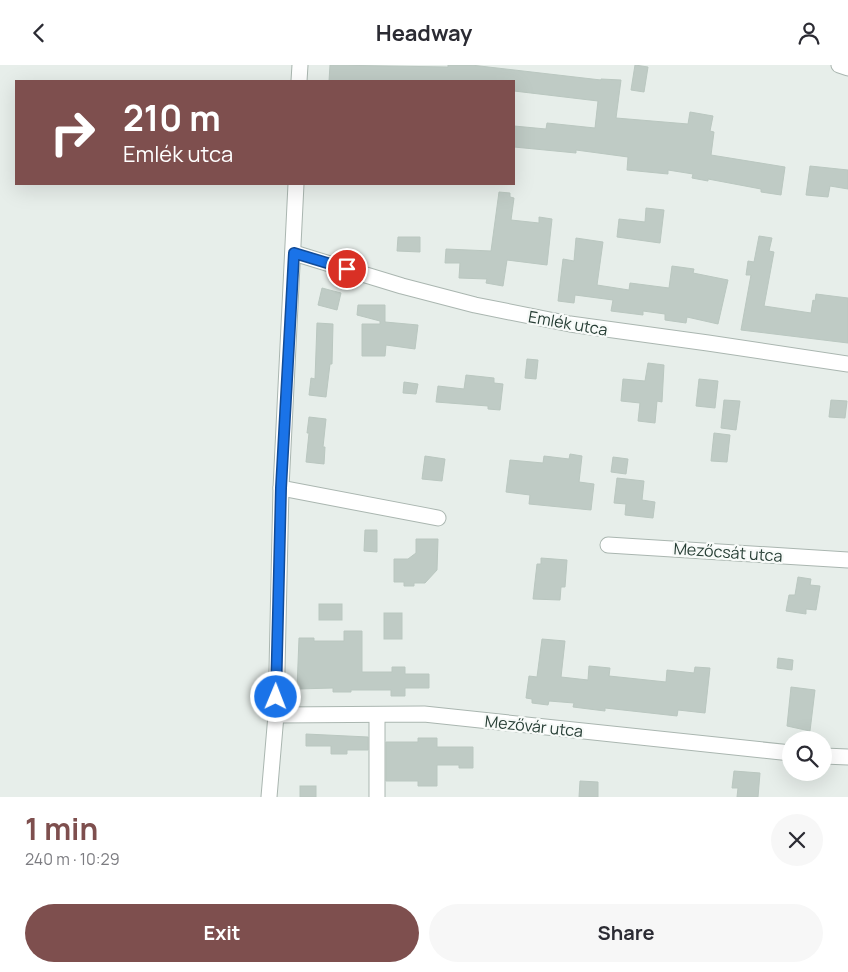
<!DOCTYPE html>
<meta charset="utf-8">
<style>
body{margin:0;font-family:Manrope,sans-serif;background:#f7f7f7;color:#2b2b33;height:100vh;display:flex;flex-direction:column;font-size:19px;white-space:nowrap}
*{box-sizing:border-box;margin:0}
p{font-size:16px;color:#7c7c81}
.icon{flex:none;width:28px;height:28px;fill:none;stroke:currentColor;stroke-width:2;stroke-linecap:round;stroke-linejoin:round}
.map{position:relative;height:732px;overflow:hidden}
.side{display:flex;flex-direction:column;background:#fff;flex:1}
.side>*{flex:none}
.hud{position:absolute;left:15px;top:15px;width:500px;height:105px;border-radius:0px;box-shadow:0 5px 20px #0002;background:#7e4f4e;color:#fff;overflow:hidden}
.buttons{position:absolute;left:782px;top:666px;display:grid;gap:10px}
.buttons a{display:grid;place-items:center;width:50px;height:50px;border-radius:50%;background:#fff;box-shadow:0 5px 20px #0002;font-size:25px}
.pin{position:absolute;display:grid;place-items:center;width:42px;height:42px;color:#fff;margin:-21px;border:2px solid #fff;border-radius:50%;box-shadow:0 1px 5px #0007}
.me{position:absolute;width:55px;margin:-28px;rotate:1deg;stroke-linejoin:round;filter:drop-shadow(0 0 4px #0008)}
.turn{display:flex;align-items:center;gap:18px;height:105px;padding:0 25px;font-size:22px}
.turn .icon{width:65px;height:65px;stroke-width:2.5}
.turn b{display:block;font-size:35px;line-height:42px}
.round{display:grid;place-items:center;flex:none;width:52px;height:52px;border-radius:26px;background:#f7f7f7}
.overview{display:flex;align-items:center;justify-content:space-between;height:85px;padding:0 25px}
h1{font-size:30px;font-weight:700;line-height:38px;color:#7e4f4e}
.cta{display:flex;gap:10px;margin-top:auto;padding:10px 25px}
.cta a{flex:1;height:58px;border-radius:30px;background:#7e4f4e;color:#fff;font-size:20px;font-weight:700;line-height:58px;text-align:center}
.cta a+a{background:#f7f7f7;color:#2b2b33}
header{display:flex;justify-content:space-between;align-items:center;height:65px;padding:0 25px;background:#fff;font-size:22px;font-weight:700}
.map>svg:first-child{display:block}
.building{fill:#bfcbc5;stroke:#bac7c0}
.lines{fill:none;stroke-linecap:round;stroke-linejoin:round}
.minor-casing{stroke:#aab6b0;stroke-width:17}
.minor{stroke:#fff;stroke-width:15}
.route-casing{stroke:#114b97;stroke-width:12}
.route{stroke:#1a73e8;stroke-width:9}
.labels{text-anchor:middle;dominant-baseline:central;stroke-width:4.5;stroke-linejoin:round;paint-order:stroke}
.street-label{font-size:16px;fill:#273e35;stroke:#f7faf8}
</style>
<header><svg class="icon" aria-label="back" viewBox="0 0 24 24"><path d="M15 5l-7 7 7 7"/></svg>Headway<svg class="icon" aria-label="person" viewBox="0 0 24 24"><circle cx="12" cy="8" r="4"/><path d="M4 21q1-7 8-7t8 7"/></svg></header>
<div class="map">
<svg width="848" height="732" viewBox="0 0 848 732">
<rect width="100%" height="100%" fill="#e7eeea"/>
<g class="building">
<polygon points="330,0 448,2 448,0 471,0 601,15 601,14 621,15 616,53 688,59 690,47 713,51 710,66 714,67 711,90 785,102 781,130 761,127 761,124 708,114 708,116 692,113 693,109 668,105 668,109 627,105 628,92 576,85 576,88 514,82 514,61 546,64 547,58 595,63 598,36 514,26 514,16 329,16"/>
<polygon points="635,0 648,2 644,27 631,25"/>
<polygon points="810,101 848,105 848,124 830,121 828,132 806,130"/>
<polygon points="499,127 510,128 510,132 514,133 511,155 539,158 539,152 552,154 547,200 507,195 503,221 486,218 487,214 459,213 460,198 445,198 446,184 491,186"/>
<polygon points="646,143 664,145 660,178 617,172 619,154 645,157"/>
<polygon points="759,171 772,173 769,186 774,187 764,241 811,248 813,235 815,236 816,229 848,233 848,278 741,265 751,210 746,210 748,196 754,197"/>
<polygon points="398,172 420,172 420,187 397,186"/>
<polygon points="576,173 603,177 597,220 629,225 630,218 669,223 672,201 694,204 693,208 728,215 718,259 687,252 686,258 665,255 665,249 643,246 643,250 611,246 613,235 575,230 574,238 558,236 563,194 574,196"/>
<polygon points="322,223 341,228 337,245 318,240"/>
<polygon points="358,240 385,240 385,257 418,260 415,284 386,280 385,291 362,291 362,259 380,259 380,256 357,250"/>
<polygon points="317,258 333,259 332,299 330,299 326,332 309,330 311,313 315,314"/>
<polygon points="527,294 538,295 536,314 525,313"/>
<polygon points="648,298 664,300 662,337 657,336 655,358 638,356 640,338 621,336 623,314 645,316"/>
<polygon points="466,310 494,313 494,318 503,319 500,345 488,344 488,341 436,337 438,321 464,324"/>
<polygon points="699,314 718,316 715,343 696,341"/>
<polygon points="404,317 418,319 416,329 403,328"/>
<polygon points="724,335 740,336 736,365 721,363"/>
<polygon points="831,335 847,336 845,353 829,352"/>
<polygon points="309,352 326,354 323,382 325,382 324,399 306,397 309,368 307,368"/>
<polygon points="714,368 730,370 727,397 711,396"/>
<polygon points="570,389 582,391 579,417 594,419 591,445 529,439 530,430 506,427 510,395 543,398 544,391 569,394"/>
<polygon points="425,391 445,394 442,416 422,414"/>
<polygon points="613,392 628,394 626,409 611,407"/>
<polygon points="617,413 644,416 642,435 655,437 653,453 625,450 626,439 614,438"/>
<polygon points="365,465 377,465 377,487 364,486"/>
<polygon points="416,474 438,474 437,505 425,518 414,518 414,521 404,521 404,517 394,517 394,494 408,494 416,488"/>
<polygon points="541,493 567,495 565,522 561,522 560,535 533,534 537,499 541,499"/>
<polygon points="798,512 811,514 810,520 820,521 816,545 806,544 806,549 786,546 789,530 795,530"/>
<rect x="319" y="539" width="23" height="16"/>
<rect x="384" y="548" width="18" height="26"/>
<polygon points="344,566 362,566 362,607 392,607 392,602 405,602 405,609 429,609 429,623 405,623 405,631 391,631 391,625 351,625 351,627 333,627 333,623 297,624 299,573 314,573 314,576 344,576"/>
<polygon points="542,574 565,576 561,612 588,615 589,601 610,603 609,611 666,617 667,605 694,608 695,602 710,603 705,648 678,645 677,651 605,643 605,646 573,642 574,638 549,636 548,640 532,638 532,634 526,633 529,611 537,612"/>
<polygon points="778,593 793,595 792,605 777,603"/>
<polygon points="791,622 815,625 810,666 787,661"/>
<polygon points="306,669 368,672 368,685 347,685 347,689 331,689 331,681 306,681"/>
<polygon points="418,673 437,673 437,682 473,682 473,703 459,703 459,700 437,700 437,721 418,721 418,716 386,716 386,677 418,677"/>
<polygon points="734,706 760,708 758,732 737,732 738,723 732,723"/>
<polygon points="580,716 598,717 598,732 579,732"/>
<rect x="300" y="721" width="16" height="11"/>
</g>
<g class="lines">
<defs>
<g id="minor">
<polyline points="839,0 848,3"/>
<polyline points="299,16 300,0"/>
<polyline points="294,188 402,221 475,240 570,259 708,278 848,299"/>
<polyline points="281,423 438,453"/>
<polyline points="608,480 848,495"/>
<polyline points="276,650 424,649 791,688"/>
<polyline points="824,691 848,692"/>
<polyline points="269,732 276,650 281,423 296,119"/>
<polyline points="377,732 377,650"/>
</g>
</defs>
<use href="#minor" class="minor-casing"/>
<use href="#minor" class="minor"/>
</g>
<g class="lines">
<defs>
<polyline id="route" points="276,632 281,423 294,188 347,204"/>
</defs>
<use href="#route" class="route-casing"/>
<use href="#route" class="route"/>
</g>
<g class="labels">
<g class="street-label">
<text transform="translate(568 258) rotate(10)">Emlék utca</text>
<text transform="translate(728 487) rotate(4)">Mezőcsát utca</text>
<text transform="translate(534 661) rotate(6)">Mezővár utca</text>
</g>
</g>
</svg>
<div class="buttons">
<a><svg class="icon" aria-label="search" viewBox="0 0 24 24"><circle cx="10" cy="10" r="6"/><path d="M15 15l6 6"/></svg></a>
</div>
<div class="pin" style="left:347px;top:204px;background:#d93025"><svg class="icon" aria-label="arrive" viewBox="0 0 24 24"><path d="M6 21V4h12l-3 4 3 4H6"/></svg></div>
<svg class="me" style="left:276px;top:632px" viewBox="-20 -20 40 40"><circle r="17" fill="#1a73e8" stroke="#fff" stroke-width="3"/><path d="M0-11L8 9 0 5-8 9z" fill="#fff"/></svg>
<div class="hud">
<div class="turn"><svg class="icon" aria-label="right" viewBox="0 0 24 24"><path d="M7 20v-9h11M14 6l5 5-5 5"/></svg><div><b>210 m</b>Emlék utca</div></div>
</div>
</div>
<section class="side">
<div class="overview"><div><h1>1 min</h1><p>240 m · 10:29</p></div><a class="round"><svg class="icon" aria-label="close" viewBox="0 0 24 24"><path d="M6 6l12 12M18 6L6 18"/></svg></a></div>
<div class="cta"><a>Exit</a><a>Share</a></div>
</section>
